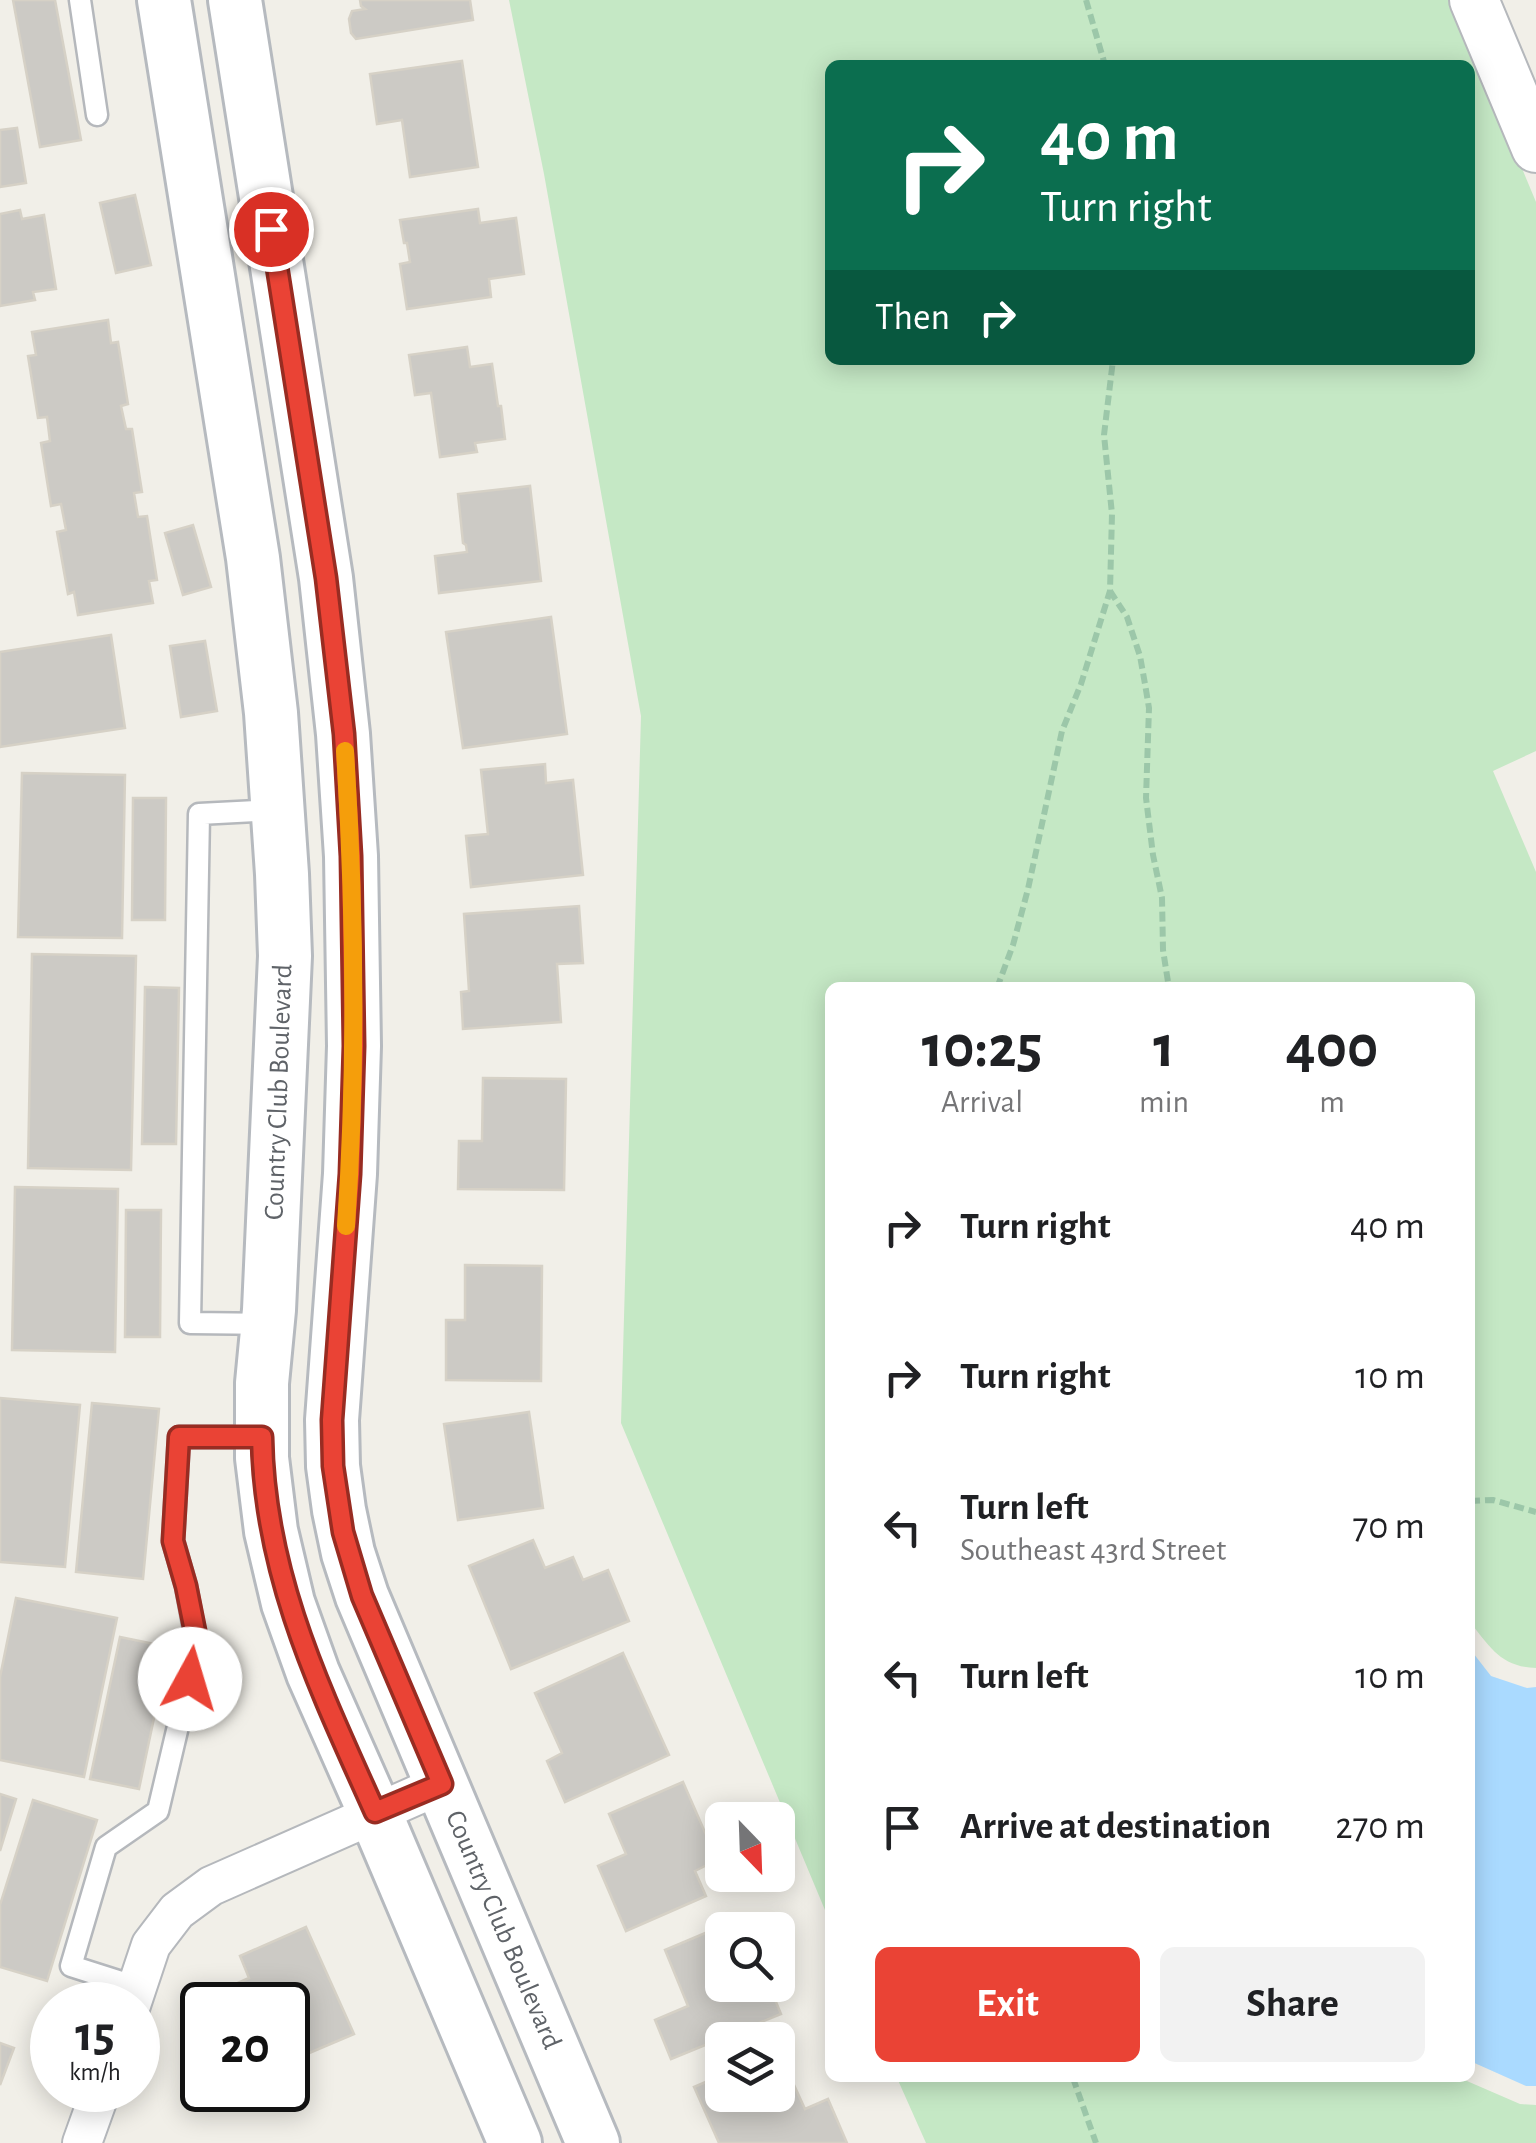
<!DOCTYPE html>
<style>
body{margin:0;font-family:"Alegreya Sans",sans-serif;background:#f2f2f2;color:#202124;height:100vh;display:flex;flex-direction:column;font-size:38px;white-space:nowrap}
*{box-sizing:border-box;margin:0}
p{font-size:32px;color:#757577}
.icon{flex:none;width:55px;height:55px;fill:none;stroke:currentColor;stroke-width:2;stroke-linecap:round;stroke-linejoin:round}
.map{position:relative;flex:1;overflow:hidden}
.sheet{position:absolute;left:825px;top:982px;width:650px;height:1100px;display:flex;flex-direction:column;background:#fff;border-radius:15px;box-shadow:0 5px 25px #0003}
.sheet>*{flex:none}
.top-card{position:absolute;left:825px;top:60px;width:650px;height:305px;border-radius:15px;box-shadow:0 5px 25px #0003;background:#0b6e4f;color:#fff;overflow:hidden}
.needle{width:65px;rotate:157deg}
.tools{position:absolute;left:705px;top:1802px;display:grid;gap:20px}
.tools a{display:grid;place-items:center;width:90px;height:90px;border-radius:15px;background:#fff;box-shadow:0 5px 25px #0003;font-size:50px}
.speed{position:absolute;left:30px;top:1982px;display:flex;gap:20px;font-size:50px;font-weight:700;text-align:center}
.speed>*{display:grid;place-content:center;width:130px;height:130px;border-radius:50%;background:#fff;box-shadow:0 5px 25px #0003;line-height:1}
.speed small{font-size:25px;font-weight:400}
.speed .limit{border:5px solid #111;border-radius:15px;background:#fff;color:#111}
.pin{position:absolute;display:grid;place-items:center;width:85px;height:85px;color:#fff;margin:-42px;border:5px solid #fff;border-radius:50%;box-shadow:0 2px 10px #0007}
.me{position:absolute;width:110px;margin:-55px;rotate:6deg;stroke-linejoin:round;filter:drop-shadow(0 0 8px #0008)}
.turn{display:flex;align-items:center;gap:35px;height:210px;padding:0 50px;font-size:45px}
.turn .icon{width:130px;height:130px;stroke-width:2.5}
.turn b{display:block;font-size:70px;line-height:85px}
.then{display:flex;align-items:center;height:95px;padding:0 50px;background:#0003;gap:20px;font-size:38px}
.eta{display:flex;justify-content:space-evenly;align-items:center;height:170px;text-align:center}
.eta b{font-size:60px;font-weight:600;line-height:70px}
.action{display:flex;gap:20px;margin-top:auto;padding:20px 50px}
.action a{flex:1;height:115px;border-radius:15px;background:#ea4335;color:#fff;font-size:40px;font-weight:600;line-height:115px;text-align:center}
.action a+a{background:#f2f2f2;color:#202124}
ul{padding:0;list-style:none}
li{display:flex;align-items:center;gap:30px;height:150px;padding:0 50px}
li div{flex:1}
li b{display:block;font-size:38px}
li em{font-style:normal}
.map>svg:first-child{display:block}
.green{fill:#c5e8c5;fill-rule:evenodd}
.water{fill:#aadaff}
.building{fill:#cccac5;stroke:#d6d1c6;stroke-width:2.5}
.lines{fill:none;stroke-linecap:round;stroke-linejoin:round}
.service-casing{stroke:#b5b8bc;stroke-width:25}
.minor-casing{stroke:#b5b8bc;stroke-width:42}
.tertiary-casing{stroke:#b5b8bc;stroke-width:52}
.secondary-casing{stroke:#b6babf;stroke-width:58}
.path{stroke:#9cc7a9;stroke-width:6;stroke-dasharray:10 5;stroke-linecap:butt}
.service{stroke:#fff;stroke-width:20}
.minor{stroke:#fff;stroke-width:38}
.tertiary{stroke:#fff;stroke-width:48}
.secondary{stroke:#fff;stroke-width:52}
.route-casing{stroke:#982c22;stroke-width:25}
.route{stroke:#ea4335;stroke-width:18}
.slow{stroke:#f59e0b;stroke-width:18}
.labels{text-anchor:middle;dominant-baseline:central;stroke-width:10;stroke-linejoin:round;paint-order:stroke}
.street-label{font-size:28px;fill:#5f6368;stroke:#fff}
</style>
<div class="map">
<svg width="1536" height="2143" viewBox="0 0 1536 2143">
<rect width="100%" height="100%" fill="#f1efe8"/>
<g class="green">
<path d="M 509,0 L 1452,0 L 1536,202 L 1536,751 L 1493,771 L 1536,872 L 1536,1668 C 1501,1667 1490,1647 1470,1622 L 1470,988 L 830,988 L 830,1922 L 621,1423 L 641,716 L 544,174 ZM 830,65 L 1470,65 L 1470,360 L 830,360 Z"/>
<polygon points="897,2078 1460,2078 1520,2104 1536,2105 1536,2143 926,2143"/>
</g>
<polygon class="water" points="1470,1649 1491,1676 1527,1688 1536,1687 1536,2086 1526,2086 1470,2061"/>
<g class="building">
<polygon points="13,0 55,0 81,140 40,147"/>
<polygon points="360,0 470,0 473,20 356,39 351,33 349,19 352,11 365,9 361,6"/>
<polygon points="462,61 478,167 410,177 402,120 377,124 370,74"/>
<polygon points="17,128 26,183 0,187 0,130"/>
<polygon points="135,195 151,265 116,273 100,203"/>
<polygon points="478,209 480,223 516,218 524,274 489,279 491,297 407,309 400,264 410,262 407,243 404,243 400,220"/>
<polygon points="20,210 22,219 44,215 56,289 33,292 35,300 0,306 0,214"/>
<polygon points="108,320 111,343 118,342 128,404 121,406 126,429 132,429 142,492 134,493 138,517 147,516 157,580 149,581 153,603 78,615 74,592 68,594 57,532 66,530 61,504 51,506 41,443 50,441 47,417 38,418 28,356 36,355 32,332"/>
<polygon points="467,347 470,367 492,364 498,406 501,406 505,439 475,443 477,452 440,457 431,393 415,395 409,355"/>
<polygon points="530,486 541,581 439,593 435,556 467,552 466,545 463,543 458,494"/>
<polygon points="193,525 211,587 183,595 165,533"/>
<polygon points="551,617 567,734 463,748 446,632"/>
<polygon points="111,635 125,728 0,747 0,652"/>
<polygon points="205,641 217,711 181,717 170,646"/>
<polygon points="545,764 546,783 573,780 583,875 471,887 466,836 488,834 481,770"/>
<polygon points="22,773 125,775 122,938 18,937"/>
<polygon points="133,798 166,798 165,920 132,920"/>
<polygon points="579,906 583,963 557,964 561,1022 463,1029 461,992 469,991 464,914"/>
<polygon points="32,954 136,956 131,1170 28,1168"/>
<polygon points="145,987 179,988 176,1144 142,1144"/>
<polygon points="483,1078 566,1079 564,1190 458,1189 459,1141 482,1141"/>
<polygon points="15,1187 118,1189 115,1352 12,1350"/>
<polygon points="126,1210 161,1210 160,1337 125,1337"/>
<polygon points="465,1265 542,1266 541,1381 446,1380 446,1320 465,1320"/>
<polygon points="0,1398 80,1405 65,1567 0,1562"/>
<polygon points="92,1403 159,1409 143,1579 76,1572"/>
<polygon points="529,1412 543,1508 458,1520 444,1424"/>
<polygon points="533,1540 545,1568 573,1557 583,1580 608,1570 629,1621 511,1669 469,1566"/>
<polygon points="16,1598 117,1618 84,1777 0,1760 0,1677"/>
<polygon points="120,1637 169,1647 139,1789 90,1779"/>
<polygon points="623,1653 669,1755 565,1802 547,1761 562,1753 535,1693"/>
<polygon points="683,1782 717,1860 695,1871 706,1896 626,1931 598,1866 626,1854 609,1814"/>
<polygon points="0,1794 16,1799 0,1851"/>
<polygon points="33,1800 97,1820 47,1981 0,1967 0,1905"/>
<polygon points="741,1918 746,1930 722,1930 722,1985 769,1985 781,2014 671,2059 655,2020 688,2006 665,1950"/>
<polygon points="306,1927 354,2034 288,2062 288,2005 238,2005 231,1986 249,1978 240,1956"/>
<polygon points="0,2043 14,2048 0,2085"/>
<polygon points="778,2050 805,2109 828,2099 847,2143 719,2143 694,2087 722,2075 722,2095 778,2095"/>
</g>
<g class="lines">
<defs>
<g id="service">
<polyline points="80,0 97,115"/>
<polyline points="266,1324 190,1323 199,814 275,810"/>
<polyline points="137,1987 71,1966 106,1847 158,1811 197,1646 186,1586 173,1541 179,1437 260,1437"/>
</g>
<g id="minor">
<polyline points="131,2005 151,1945 177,1911 211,1886 442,1784"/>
<polyline points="82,2143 101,2090"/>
</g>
<polyline id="tertiary" points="1474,0 1536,148"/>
<g id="secondary">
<polyline points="164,0 253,558 271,713 282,874 285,956 269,1310 262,1383 262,1458 271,1531 288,1603 313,1673 375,1813 515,2143"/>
<polyline points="235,0 326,578 343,734 351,856 354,1046 350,1174 332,1420 333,1466 339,1510 348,1553 362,1596 593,2143"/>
</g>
</defs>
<use href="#service" class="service-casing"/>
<use href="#minor" class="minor-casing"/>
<use href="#tertiary" class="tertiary-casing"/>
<use href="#secondary" class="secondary-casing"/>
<g class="path">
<polyline points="1086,0 1105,65"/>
<polyline points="1110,591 1127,617 1140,656 1145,684 1149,708 1146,798 1153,855 1162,898 1163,950 1169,988"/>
<polyline points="997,988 1013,945 1028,889 1062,731 1081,684 1110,591 1112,514 1104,435 1113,360"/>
<polyline points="1470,1501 1493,1500 1536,1512"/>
<polyline points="1073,2078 1096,2143"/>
</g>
<use href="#service" class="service"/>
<use href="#minor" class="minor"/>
<use href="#tertiary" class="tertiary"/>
<use href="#secondary" class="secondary"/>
</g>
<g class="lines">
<defs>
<path id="route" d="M 190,1679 L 198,1646 L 186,1586 L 173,1541 L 179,1437 L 262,1437 C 264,1575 320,1689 375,1812 L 442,1784 L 362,1596 L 343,1532 L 333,1466 L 332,1420 L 350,1174 L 354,1046 L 351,856 L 344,734 L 326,578 L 271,229"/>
</defs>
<use href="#route" class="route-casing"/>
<use href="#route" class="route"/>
<path class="slow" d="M 345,751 C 355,909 357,1068 346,1226"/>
</g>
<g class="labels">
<g class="street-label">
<text transform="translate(279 1092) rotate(-88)">Country Club Boulevard</text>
<text transform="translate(503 1930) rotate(67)">Country Club Boulevard</text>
</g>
</g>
</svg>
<div class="tools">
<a><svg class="needle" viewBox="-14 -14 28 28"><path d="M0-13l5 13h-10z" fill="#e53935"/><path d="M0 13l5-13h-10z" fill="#757577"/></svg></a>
<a><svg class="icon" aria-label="search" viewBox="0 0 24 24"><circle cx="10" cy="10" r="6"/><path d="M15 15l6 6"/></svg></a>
<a><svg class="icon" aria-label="layers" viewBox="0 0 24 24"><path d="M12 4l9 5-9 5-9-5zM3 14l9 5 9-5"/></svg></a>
</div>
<div class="speed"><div>15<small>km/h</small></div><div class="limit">20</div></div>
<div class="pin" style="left:271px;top:229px;background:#d93025"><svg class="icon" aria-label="arrive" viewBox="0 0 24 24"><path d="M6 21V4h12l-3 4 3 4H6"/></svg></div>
<svg class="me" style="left:190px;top:1679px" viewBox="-20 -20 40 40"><circle r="19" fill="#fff"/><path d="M0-13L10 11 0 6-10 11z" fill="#ea4335"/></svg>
<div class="top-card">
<div class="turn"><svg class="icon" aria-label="right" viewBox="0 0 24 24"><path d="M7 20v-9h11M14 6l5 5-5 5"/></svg><div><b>40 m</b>Turn right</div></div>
<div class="then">Then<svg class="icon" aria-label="right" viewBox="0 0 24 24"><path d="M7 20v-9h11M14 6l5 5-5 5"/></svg></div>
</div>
<section class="sheet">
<div class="eta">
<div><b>10:25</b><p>Arrival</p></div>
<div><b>1</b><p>min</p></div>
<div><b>400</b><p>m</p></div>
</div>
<ul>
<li><svg class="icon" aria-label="right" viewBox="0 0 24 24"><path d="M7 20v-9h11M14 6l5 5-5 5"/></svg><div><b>Turn right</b></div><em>40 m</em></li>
<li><svg class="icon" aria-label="right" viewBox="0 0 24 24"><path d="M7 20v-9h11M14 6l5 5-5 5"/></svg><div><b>Turn right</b></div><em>10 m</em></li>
<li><svg class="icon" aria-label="left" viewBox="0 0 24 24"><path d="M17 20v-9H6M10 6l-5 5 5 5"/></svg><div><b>Turn left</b><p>Southeast 43rd Street</p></div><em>70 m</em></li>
<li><svg class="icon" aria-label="left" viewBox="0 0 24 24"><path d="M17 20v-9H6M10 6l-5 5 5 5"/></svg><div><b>Turn left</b></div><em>10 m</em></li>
<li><svg class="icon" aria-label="arrive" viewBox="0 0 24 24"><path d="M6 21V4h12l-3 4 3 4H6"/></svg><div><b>Arrive at destination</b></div><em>270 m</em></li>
</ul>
<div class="action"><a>Exit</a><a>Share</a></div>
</section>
</div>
